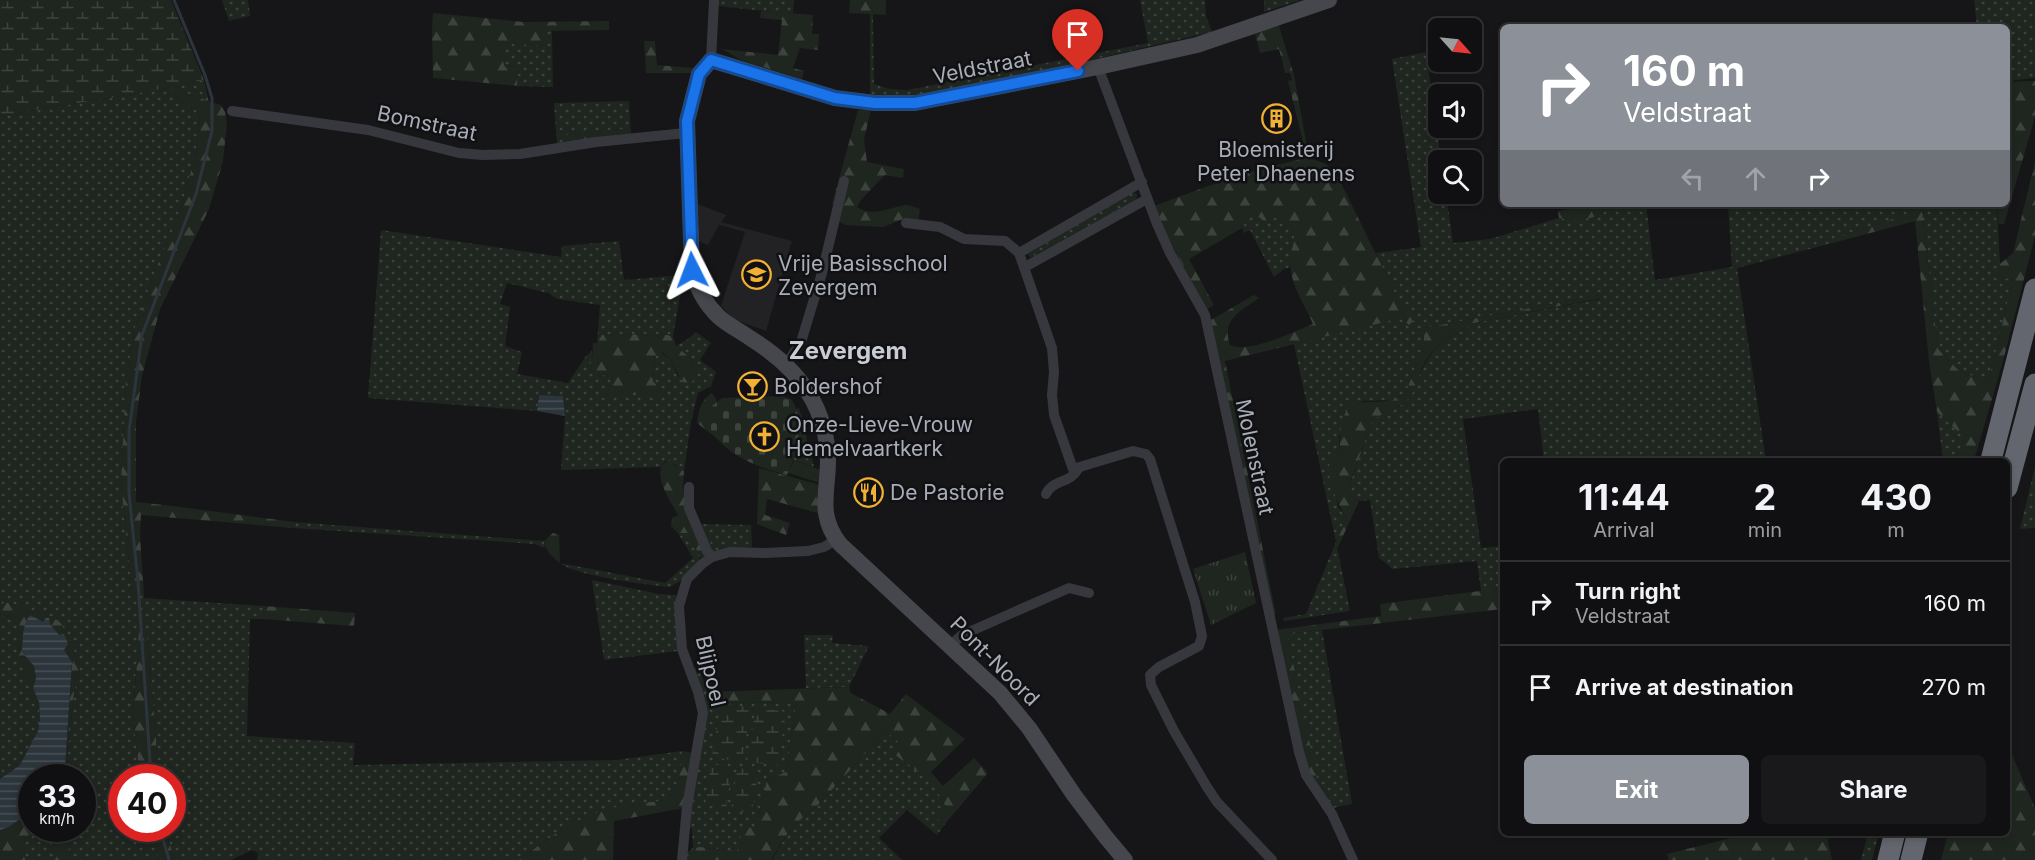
<!DOCTYPE html>
<style>
body{margin:0;font-family:Inter,sans-serif;background:#19191b;color:#f1f3f6;height:100vh;display:flex;flex-direction:column;font-size:22px;white-space:nowrap}
*{box-sizing:border-box;margin:0}
p{font-size:20px;color:#9c9d9f}
.icon{flex:none;width:33px;height:33px;fill:none;stroke:currentColor;stroke-width:2;stroke-linecap:round;stroke-linejoin:round}
.map{position:relative;flex:1;overflow:hidden}
.drawer{position:absolute;left:1500px;top:458px;width:510px;height:378px;display:flex;flex-direction:column;background:#101012;border-radius:9px;box-shadow:0 3px 9px #0003,0 0 0 2px #303032}
.drawer>*{flex:none}
.guide{position:absolute;left:1500px;top:24px;width:510px;height:183px;border-radius:9px;box-shadow:0 3px 9px #0003,0 0 0 2px #303032;background:#8c9099;color:#fff;overflow:hidden}
.needle{width:39px;rotate:117deg}
.buttons{position:absolute;left:1428px;top:18px;display:grid;gap:12px}
.buttons a{display:grid;place-items:center;width:54px;height:54px;border-radius:9px;background:#101012;box-shadow:0 3px 9px #0003,0 0 0 2px #303032;font-size:30px}
.speed{position:absolute;left:18px;top:764px;display:flex;gap:12px;font-size:30px;font-weight:700;text-align:center}
.speed>*{display:grid;place-content:center;width:78px;height:78px;border-radius:50%;background:#101012;box-shadow:0 3px 9px #0003,0 0 0 2px #303032;line-height:1}
.speed small{font-size:15px;font-weight:400}
.speed .limit{border:9px solid #d22;background:#fff;color:#111}
.pin{position:absolute;display:grid;place-items:center;width:51px;height:51px;color:#fff;margin:-62px -26px;border-radius:50% 50% 50% 0;rotate:-45deg;box-shadow:0 0 6px #0007}
.pin .icon{rotate:45deg}
.me{position:absolute;width:66px;margin:-33px;rotate:357deg;stroke-linejoin:round;filter:drop-shadow(0 0 4px #0008)}
.turn{display:flex;align-items:center;gap:21px;height:126px;padding:0 24px;font-size:27px}
.turn .icon{width:78px;height:78px;stroke-width:2.5}
.turn b{display:block;font-size:42px;line-height:51px}
.lanes{display:flex;align-items:center;height:57px;padding:0 24px;background:#0003;justify-content:center;gap:30px;direction:ltr}
.lanes .off{opacity:.35}
.eta{display:flex;justify-content:space-evenly;align-items:center;height:102px;text-align:center}
.eta b{font-size:36px;font-weight:700;line-height:42px}
.cta{display:flex;gap:12px;margin-top:auto;padding:12px 24px}
.cta a{flex:1;height:69px;border-radius:9px;background:#8c9099;color:#fff;font-size:24px;font-weight:700;line-height:69px;text-align:center}
.cta a+a{background:#19191b;color:#f1f3f6}
ul{padding:0;list-style:none}
li{display:flex;align-items:center;gap:18px;height:84px;padding:0 24px;border-top:2px solid #303032}
li div{flex:1}
li b{display:block;font-size:22px}
li em{font-style:normal}
.map>svg:first-child{display:block}
.built{fill:#222225}
.grass{fill:url(#grass-dots)}
.forest{fill:url(#forest-firs)}
.wetland{fill:url(#wetland-marsh)}
.cemetery{fill:url(#cemetery-stones)}
.park{fill:url(#park-tufts)}
.pitch{fill:#1e261f}
.water{fill:url(#water-rules)}
.lines{fill:none;stroke-linecap:round;stroke-linejoin:round}
.stream{stroke:#2c353c;stroke-width:3}
.street{stroke:#37383d;stroke-width:10}
.secondary{stroke:#45474d;stroke-width:16}
.highway{stroke:#63666e;stroke-width:21}
.route-casing{stroke:#114b97;stroke-width:15}
.route{stroke:#1a73e8;stroke-width:10}
.labels{text-anchor:middle;dominant-baseline:central;stroke-width:5;stroke-linejoin:round;paint-order:stroke}
.street-label{font-size:21px;fill:#a8adb8;stroke:#111113}
.poi-label{font-size:21px;fill:#a8adb8;stroke:#111113;text-anchor:start}
.quarter-label{font-size:24px;font-weight:bold;fill:#c9ccd4;stroke:#111113}
</style>
<div class="map">
<svg width="2035" height="860" viewBox="0 0 2035 860">
<defs>
<pattern id="grass-dots" width="8" height="8" patternUnits="userSpaceOnUse" patternTransform="scale(1.5)"><rect width="8" height="8" fill="#1e261f"/><path d="M2 2h.1M6 6h.1" fill="none" stroke="#3c433d" stroke-width="1.8" stroke-linecap="round"/></pattern>
<pattern id="forest-firs" width="22" height="20" patternUnits="userSpaceOnUse" patternTransform="scale(1.5)"><rect width="22" height="20" fill="#1e261f"/><path d="M5 1l3.5 6h-7zM16 11l3.5 6h-7z" fill="#3c433d"/></pattern>
<pattern id="wetland-marsh" width="20" height="14" patternUnits="userSpaceOnUse" patternTransform="scale(1.5)"><rect width="20" height="14" fill="#1e261f"/><path d="M1 5h8M5 5V1M11 12h8M15 12V8" fill="none" stroke="#3c433d"/></pattern>
<pattern id="cemetery-stones" width="16" height="16" patternUnits="userSpaceOnUse" patternTransform="scale(1.5)"><rect width="16" height="16" fill="#1e261f"/><path d="M2 7V4a2 2 0 0 1 4 0v3zM10 15v-3a2 2 0 0 1 4 0v3z" fill="#3c433d"/></pattern>
<pattern id="park-tufts" width="24" height="20" patternUnits="userSpaceOnUse" patternTransform="scale(1.5)"><rect width="24" height="20" fill="#1e261f"/><path d="M3 7l-1-3M5 7V3M7 7l1-3M15 17l-1-3M17 17v-4M19 17l1-3" fill="none" stroke="#3c433d"/></pattern>
<pattern id="water-rules" width="6" height="5" patternUnits="userSpaceOnUse" patternTransform="scale(1.5)"><rect width="6" height="5" fill="#2c353c"/><path d="M0 2.5h6" fill="none" stroke="#485056"/></pattern>
</defs>
<rect width="100%" height="100%" fill="#161618"/>
<polygon class="built" points="697,204 727,215 721,222 792,241 766,331 735,320 721,306 745,232 719,225 708,245 698,241"/>
<g class="grass">
<polygon points="222,0 248,0 250,16 229,21"/>
<polygon points="717,0 794,0 793,14 717,6"/>
<polygon points="1140,0 1205,0 1206,16 1212,32 1086,61 929,93 895,97 874,96 870,93 870,14 873,14 874,84 889,89 907,90 1148,43"/>
<polygon points="1264,0 1301,0 1264,12"/>
<polygon points="1974,0 2035,0 2035,78 2007,81 2007,27 1977,27"/>
<polygon points="544,31 552,31 553,87 517,86 518,67 504,66 504,43 545,46"/>
<path d="M 1426,52 L 1441,160 L 1438,160 L 1438,194 L 1446,194 L 1453,243 L 1490,239 L 1559,218 L 1573,220 L 1602,213 L 1606,204 L 1646,204 L 1655,280 L 1732,267 L 1728,204 L 1997,204 L 2000,264 L 1998,272 L 2002,277 L 2013,280 L 1989,379 L 1975,377 L 1958,370 L 1938,349 L 1922,211 L 1842,235 L 1844,240 L 1737,268 L 1766,460 L 1544,460 L 1538,409 L 1463,419 L 1481,548 L 1503,546 L 1503,589 L 1481,591 L 1477,561 L 1393,569 L 1379,558 L 1370,500 L 1359,501 L 1353,497 L 1349,487 L 1371,424 C 1383,408 1397,411 1406,401 C 1410,395 1413,387 1417,380 C 1432,350 1436,342 1468,328 L 1467,324 L 1600,299 L 1600,295 L 1424,328 L 1424,345 L 1404,397 L 1397,400 L 1363,401 L 1339,436 L 1340,453 L 1330,462 L 1338,507 L 1346,517 L 1336,542 L 1350,611 L 1284,621 L 1283,618 L 1306,614 L 1336,542 L 1294,344 L 1401,317 L 1409,325 L 1376,253 L 1421,247 L 1392,59 Z"/>
<polygon points="204,80 209,102 190,95 178,86"/>
<path d="M 174,87 L 174,93 L 181,101 L 196,110 L 200,119 L 195,156 L 179,216 L 155,271 L 135,328 L 126,379 L 121,483 L 132,593 L 144,594 L 144,598 L 264,606 L 263,619 L 250,619 L 247,736 L 355,743 L 353,765 L 617,760 L 682,751 C 680,768 681,788 667,800 L 609,809 L 547,839 L 519,860 L 257,860 L 258,853 L 252,850 L 231,860 L 174,860 L 166,828 L 172,828 L 172,777 L 159,777 L 148,640 L 143,631 L 136,668 L 133,715 L 140,777 L 122,777 L 122,828 L 149,828 L 160,860 L 70,860 L 69,828 L 82,828 L 82,777 L 66,777 L 73,699 L 79,667 L 29,610 L 5,602 L 0,606 L 0,116 Z"/>
<polygon points="629,101 631,135 622,135 621,129 565,135 565,144 557,145 554,103"/>
<polygon points="1131,193 1135,193 1137,195 1136,200 1030,258 1028,254"/>
<path d="M 1252,212 L 1275,216 L 1294,236 C 1295,247 1290,256 1291,267 L 1284,269 L 1274,277 L 1250,230 L 1244,233 L 1242,228 Z"/>
<polygon points="381,230 561,257 562,246 619,241 624,280 682,275 686,287 681,291 673,336 660,334 603,335 597,343 600,305 557,299 548,293 507,283 500,304 510,307 505,346 522,352 517,374 568,383 586,356 592,351 592,360 598,377 609,373 612,376 607,395 653,383 655,357 660,352 671,360 678,377 697,374 690,358 676,346 688,339 696,332 711,343 700,360 716,372 711,386 698,393 691,422 684,471 678,469 675,464 665,461 661,467 561,470 565,416 563,396 539,395 537,411 368,398"/>
<polygon points="799,408 814,467 794,460 798,436 796,409"/>
<polygon points="1937,412 1965,437 1956,460 1943,460"/>
<polygon points="2035,467 2035,528 2020,529"/>
<polygon points="294,522 544,541 545,548 535,544 293,528"/>
<polygon points="700,524 751,525 752,547 715,552"/>
<path d="M 678,533 L 689,533 L 700,558 L 682,580 L 670,587 C 648,585 576,576 560,563 L 665,583 L 693,558 Z"/>
<polygon points="592,580 659,594 676,595 678,651 604,660"/>
<polygon points="0,615 17,618 20,621 20,628 33,696 37,695 39,703 40,718 38,731 20,765 0,779"/>
<polygon points="1322,630 1352,804 1333,808 1319,788 1315,774 1287,634"/>
<polygon points="804,635 833,635 832,643 869,646 849,687 806,688"/>
<polygon points="699,667 710,702 796,703 786,772 767,780 756,828 737,851 700,847 694,848 691,860 686,860 686,853 693,848 692,830 688,825 703,734 693,670"/>
<path d="M 886,731 L 902,745 L 895,754 L 932,782 L 946,807 L 936,817 L 945,824 L 937,835 L 907,810 L 879,838 L 902,860 L 772,860 C 783,840 795,820 815,808 Z"/>
<polygon points="34,828 55,828 55,860 25,860 23,844"/>
<polygon points="1868,833 1879,833 1872,860 1861,860"/>
</g>
<g class="forest">
<polygon points="850,0 886,0 886,15 849,13"/>
<polygon points="761,11 813,15 812,34 819,34 818,50 800,48 793,68 804,71 802,79 741,60 722,49 778,55 782,20 760,18"/>
<path d="M 433,13 L 524,22 L 609,21 L 609,30 L 545,31 L 546,46 L 504,43 L 504,66 L 518,67 L 517,86 L 433,78 C 433,56 431,35 433,13 Z"/>
<path d="M 1278,23 L 1294,75 L 1309,158 L 1326,164 L 1337,175 L 1404,311 L 1414,320 L 1409,325 L 1401,318 L 1225,361 L 1276,615 L 1271,613 L 1211,320 L 1254,295 L 1259,298 C 1241,311 1221,319 1230,345 C 1249,354 1293,332 1313,324 C 1304,303 1290,285 1290,260 C 1290,252 1295,244 1294,236 L 1275,216 L 1267,223 L 1252,212 L 1242,228 L 1189,259 L 1214,305 L 1207,309 L 1161,225 L 1154,206 L 1241,174 L 1301,159 L 1300,156 L 1306,154 L 1288,81 L 1292,80 L 1290,73 L 1285,73 L 1279,49 L 1260,53 L 1255,34 Z"/>
<polygon points="644,41 655,41 657,65 693,68 691,73 646,73"/>
<polygon points="2035,81 2035,117 2004,224 1999,224 1997,204 2007,204 2007,82"/>
<polygon points="178,86 190,95 221,105 225,112 227,123 223,161 209,209 160,309 142,376 136,422 136,502 173,506 294,522 293,528 141,515 140,536 144,594 132,594 121,483 126,379 135,328 155,271 179,216 195,156 200,119 196,110 181,101 174,93 174,87"/>
<path d="M 858,110 L 871,110 L 864,139 L 867,162 L 904,169 L 903,178 L 885,175 L 861,200 L 857,207 C 873,218 890,207 906,205 C 910,205 916,208 920,209 L 918,222 L 903,219 L 883,227 L 846,225 L 839,222 L 841,206 L 832,204 Z"/>
<polygon points="622,129 622,135 565,144 564,135"/>
<polygon points="2035,161 2035,236 2002,365 1974,460 1956,460 1964,437 1937,412 1929,362 1915,221 1844,240 1842,235 1922,210 1938,349 1958,370 1975,377 1989,379 2013,280 2002,277 1998,272 2000,264 2013,253"/>
<path d="M 1572,204 L 1606,204 L 1602,213 C 1588,221 1575,221 1559,218 L 1558,211 L 1571,209 Z"/>
<path d="M 1600,295 L 1601,298 L 1468,324 L 1468,328 C 1444,338 1428,350 1419,376 C 1416,384 1415,391 1409,398 C 1398,411 1383,409 1371,424 L 1349,486 L 1353,497 L 1359,501 L 1337,549 L 1336,542 L 1346,517 C 1340,509 1324,474 1330,463 C 1332,460 1337,456 1340,453 C 1340,434 1339,420 1351,404 C 1368,400 1387,404 1404,397 L 1424,345 L 1424,328 Z"/>
<polygon points="660,334 673,336 676,346 690,358 698,377 690,383 682,382 671,360 662,352 655,357 653,382 658,384 659,395 607,395 612,376 609,373 598,377 587,372 592,360 593,343 597,343 602,335"/>
<path d="M 712,393 L 717,401 L 713,405 L 709,427 L 719,440 L 697,423 C 699,410 700,401 712,393 Z"/>
<path d="M 670,460 L 678,469 L 684,471 L 683,489 L 694,490 L 694,511 L 715,552 L 700,558 L 689,533 L 678,533 L 671,526 L 672,518 L 678,515 C 671,502 647,468 670,460 Z"/>
<polygon points="759,468 820,485 818,513 767,499 765,515 790,523 786,535 757,524"/>
<path d="M 553,533 L 559,535 L 560,563 C 552,557 546,551 544,541 Z"/>
<polygon points="1503,588 1503,609 1287,634 1319,788 1308,775 1276,630 1381,616 1380,604"/>
<polygon points="5,602 48,615 61,623 76,654 79,667 73,699 66,777 56,777 65,768 72,662 64,650 65,647 50,624 36,619 34,666 36,678 33,688 37,695 33,696 17,651 20,621 17,618 0,615 0,606"/>
<polygon points="264,606 355,613 354,626 263,619"/>
<polygon points="144,631 148,640 159,777 140,777 133,715 139,633"/>
<path d="M 849,687 L 851,693 L 890,714 L 906,694 L 965,739 L 931,772 L 943,786 L 974,758 L 988,773 L 945,824 L 935,817 L 946,807 L 932,782 L 894,754 L 902,745 L 886,731 L 815,808 C 796,820 782,840 771,860 L 691,860 L 693,848 L 700,847 L 737,851 L 743,827 L 756,828 L 767,780 L 786,772 L 796,703 L 710,702 L 707,692 Z"/>
<polygon points="2007,743 2035,808 2035,860 1941,860 1948,833 2007,832"/>
<path d="M 682,751 L 693,753 L 684,808 L 614,821 L 613,860 L 519,860 C 546,840 575,818 607,809 C 627,804 648,803 667,800 C 681,788 680,768 682,751 Z"/>
<polygon points="31,811 32,828 34,828 23,844 25,860 0,860 0,830 9,827"/>
<polygon points="55,828 69,828 70,860 55,860"/>
<polygon points="149,828 166,828 174,860 160,860"/>
<polygon points="1826,832 1832,860 1669,860 1667,854 1751,833"/>
</g>
<g class="wetland">
<polygon points="0,0 171,0 204,80 174,87 0,116"/>
<polygon points="721,703 751,708 742,762 712,757"/>
<polygon points="756,707 786,712 778,766 747,761"/>
<polygon points="711,764 732,767 726,809 705,805"/>
<polygon points="737,768 758,771 752,813 731,810"/>
</g>
<path class="cemetery" d="M 783,396 L 791,399 C 806,420 797,454 787,475 C 754,466 720,454 706,420 L 713,405 L 722,398 Z"/>
<polygon class="park" points="1245,552 1256,603 1211,625 1193,569"/>
<polygon class="pitch" points="794,460 821,470 820,483 788,473"/>
<g class="water">
<polygon points="539,395 563,396 565,416 537,411"/>
<path d="M 30,615 L 43,622 L 46,618 L 49,618 L 50,624 L 59,635 L 64,634 L 68,644 L 64,650 L 72,662 L 65,768 L 56,777 L 32,777 L 31,811 L 9,827 L 0,830 L 0,779 L 20,765 L 38,731 L 40,718 L 39,702 L 33,688 L 36,678 L 34,666 L 22,652 C 23,640 22,625 30,615 Z"/>
</g>
<g class="lines">
<g class="stream">
<polyline points="151,777 138,582 129,493 129,431 142,335 196,194 212,131 212,98 205,75 174,0"/>
<polyline points="160,828 169,860"/>
</g>
<g class="street">
<polyline points="711,60 714,0"/>
<polyline points="1098,67 1157,224 1170,253 1205,315 1299,752 1306,775 1332,814 1353,860"/>
<polyline points="232,111 368,130 459,153 483,155 520,154 596,142 686,133"/>
<polyline points="906,223 940,227 964,239 1005,241 1019,253 1052,348 1054,372 1052,395 1054,415 1073,469 1133,451 1146,454 1150,459 1195,602 1202,636 1199,646 1159,667 1150,675 1151,685 1174,731 1207,787 1217,802 1272,860"/>
<polyline points="1019,253 1142,182"/>
<polyline points="1025,267 1147,199"/>
<polyline points="786,365 801,342 822,273 844,181"/>
<polyline points="689,487 689,508 707,551 712,557"/>
<path d="M 1046,494 C 1053,479 1070,484 1078,469"/>
<polyline points="950,646 962,635 1069,588 1089,593"/>
<polyline points="682,860 687,807 703,713 698,692 682,649 679,606 687,579 702,564 712,557 730,552 765,553 808,551 824,547 837,539"/>
</g>
<path class="secondary" d="M 1125,860 L 1105,836 L 1074,795 L 1029,728 L 1000,693 L 840,544 C 817,515 828,493 828,460 C 828,438 821,413 809,394 C 795,370 774,353 750,338 C 740,331 728,325 719,317 C 705,304 697,289 692,270 L 687,121 L 699,74 L 711,60 L 835,98 L 875,103 L 915,103 L 1098,67 L 1197,45 L 1329,0"/>
<g class="highway">
<polyline points="1991,460 2035,289"/>
<polyline points="2007,488 2035,384"/>
<polyline points="1888,860 1895,832"/>
<polyline points="1911,860 1918,832"/>
</g>
</g>
<g class="lines">
<defs>
<polyline id="route" points="692,270 687,121 699,74 711,60 835,98 875,103 915,103 1078,71"/>
</defs>
<use href="#route" class="route-casing"/>
<use href="#route" class="route"/>
</g>
<defs>
<symbol id="building-ring" viewBox="-11 -11 22 22"><circle r="9.5" fill="#111113" stroke="#f2b134" stroke-width="1.5"/><path d="M-4-6H4V6H1V3H-1V6H-4ZM-2.5-4.3h1.7v1.8h-1.7ZM.8-4.3h1.7v1.8H.8ZM-2.5-1h1.7V.8h-1.7ZM.8-1h1.7V.8H.8Z" fill="#f2b134"/></symbol>
<symbol id="school-ring" viewBox="-11 -11 22 22"><circle r="9.5" fill="#111113" stroke="#f2b134" stroke-width="1.5"/><path d="M0-5L7-2L0 1L-7-2ZM-4 1L0 2.5L4 1V4Q0 6-4 4Z" fill="#f2b134"/></symbol>
<symbol id="bar-ring" viewBox="-11 -11 22 22"><circle r="9.5" fill="#111113" stroke="#f2b134" stroke-width="1.5"/><path d="M-6-5H6L.8 .8V4.5H3.5V6h-7V4.5H-.8V.8Z" fill="#f2b134"/></symbol>
<symbol id="church-ring" viewBox="-11 -11 22 22"><circle r="9.5" fill="#111113" stroke="#f2b134" stroke-width="1.5"/><path d="M-1.2-6h2.4v3.5h3.3v2.4h-3.3V6h-2.4V-.1h-3.3v-2.4h3.3Z" fill="#f2b134"/></symbol>
<symbol id="restaurant-ring" viewBox="-11 -11 22 22"><circle r="9.5" fill="#111113" stroke="#f2b134" stroke-width="1.5"/><path d="M-5-6h1v4h1v-4h1v4h1v-4h1v5L-1.5 .5V6h-2V.5L-5-1ZM5-6V6H3V1.5H1.5Q1.5-4 5-6Z" fill="#f2b134"/></symbol>
</defs>
<g fill-rule="evenodd">
<use href="#building-ring" x="1260" y="102" width="33" height="33"/>
<use href="#school-ring" x="740" y="258" width="33" height="33"/>
<use href="#bar-ring" x="736" y="370" width="33" height="33"/>
<use href="#church-ring" x="748" y="420" width="33" height="33"/>
<use href="#restaurant-ring" x="852" y="476" width="33" height="33"/>
</g>
<g class="labels">
<g class="street-label">
<text transform="translate(982 67) rotate(-11)">Veldstraat</text>
<text transform="translate(427 123) rotate(12)">Bomstraat</text>
<text transform="translate(1255 457) rotate(78)">Molenstraat</text>
<text transform="translate(995 661) rotate(45)">Pont-Noord</text>
<text transform="translate(711 671) rotate(77)">Blijpoel</text>
</g>
<g class="poi-label">
<text x="1276" y="149" text-anchor="middle">Bloemisterij<tspan x="1276" dy="24">Peter Dhaenens</tspan></text>
<text x="778" y="263">Vrije Basisschool<tspan x="778" dy="24">Zevergem</tspan></text>
<text x="774" y="386">Boldershof</text>
<text x="786" y="424">Onze-Lieve-Vrouw<tspan x="786" dy="24">Hemelvaartkerk</tspan></text>
<text x="890" y="492">De Pastorie</text>
</g>
<g class="quarter-label">
<text x="848" y="350">Zevergem</text>
</g>
</g>
</svg>
<div class="buttons">
<a><svg class="needle" viewBox="-14 -14 28 28"><path d="M0-13l5 13h-10z" fill="#e53935"/><path d="M0 13l5-13h-10z" fill="#9c9d9f"/></svg></a>
<a><svg class="icon" aria-label="sound" viewBox="0 0 24 24"><path d="M4 9h4l5-4v14l-5-4H4zM17 9q2 3 0 6"/></svg></a>
<a><svg class="icon" aria-label="search" viewBox="0 0 24 24"><circle cx="10" cy="10" r="6"/><path d="M15 15l6 6"/></svg></a>
</div>
<div class="speed"><div>33<small>km/h</small></div><div class="limit">40</div></div>
<div class="pin" style="left:1078px;top:71px;background:#d93025"><svg class="icon" aria-label="arrive" viewBox="0 0 24 24"><path d="M6 21V4h12l-3 4 3 4H6"/></svg></div>
<svg class="me" style="left:692px;top:270px" viewBox="-20 -20 40 40"><path d="M0-17L14 15 0 8-14 15z" fill="#1a73e8" stroke="#fff" stroke-width="4"/></svg>
<div class="guide">
<div class="turn"><svg class="icon" aria-label="right" viewBox="0 0 24 24"><path d="M7 20v-9h11M14 6l5 5-5 5"/></svg><div><b>160 m</b>Veldstraat</div></div>
<div class="lanes"><svg class="icon off" aria-label="left" viewBox="0 0 24 24"><path d="M17 20v-9H6M10 6l-5 5 5 5"/></svg><svg class="icon off" aria-label="ahead" viewBox="0 0 24 24"><path d="M12 20V5M6 11l6-6 6 6"/></svg><svg class="icon" aria-label="right" viewBox="0 0 24 24"><path d="M7 20v-9h11M14 6l5 5-5 5"/></svg></div>
</div>
<section class="drawer">
<div class="eta">
<div><b>11:44</b><p>Arrival</p></div>
<div><b>2</b><p>min</p></div>
<div><b>430</b><p>m</p></div>
</div>
<ul>
<li><svg class="icon" aria-label="right" viewBox="0 0 24 24"><path d="M7 20v-9h11M14 6l5 5-5 5"/></svg><div><b>Turn right</b><p>Veldstraat</p></div><em>160 m</em></li>
<li><svg class="icon" aria-label="arrive" viewBox="0 0 24 24"><path d="M6 21V4h12l-3 4 3 4H6"/></svg><div><b>Arrive at destination</b></div><em>270 m</em></li>
</ul>
<div class="cta"><a>Exit</a><a>Share</a></div>
</section>
</div>
